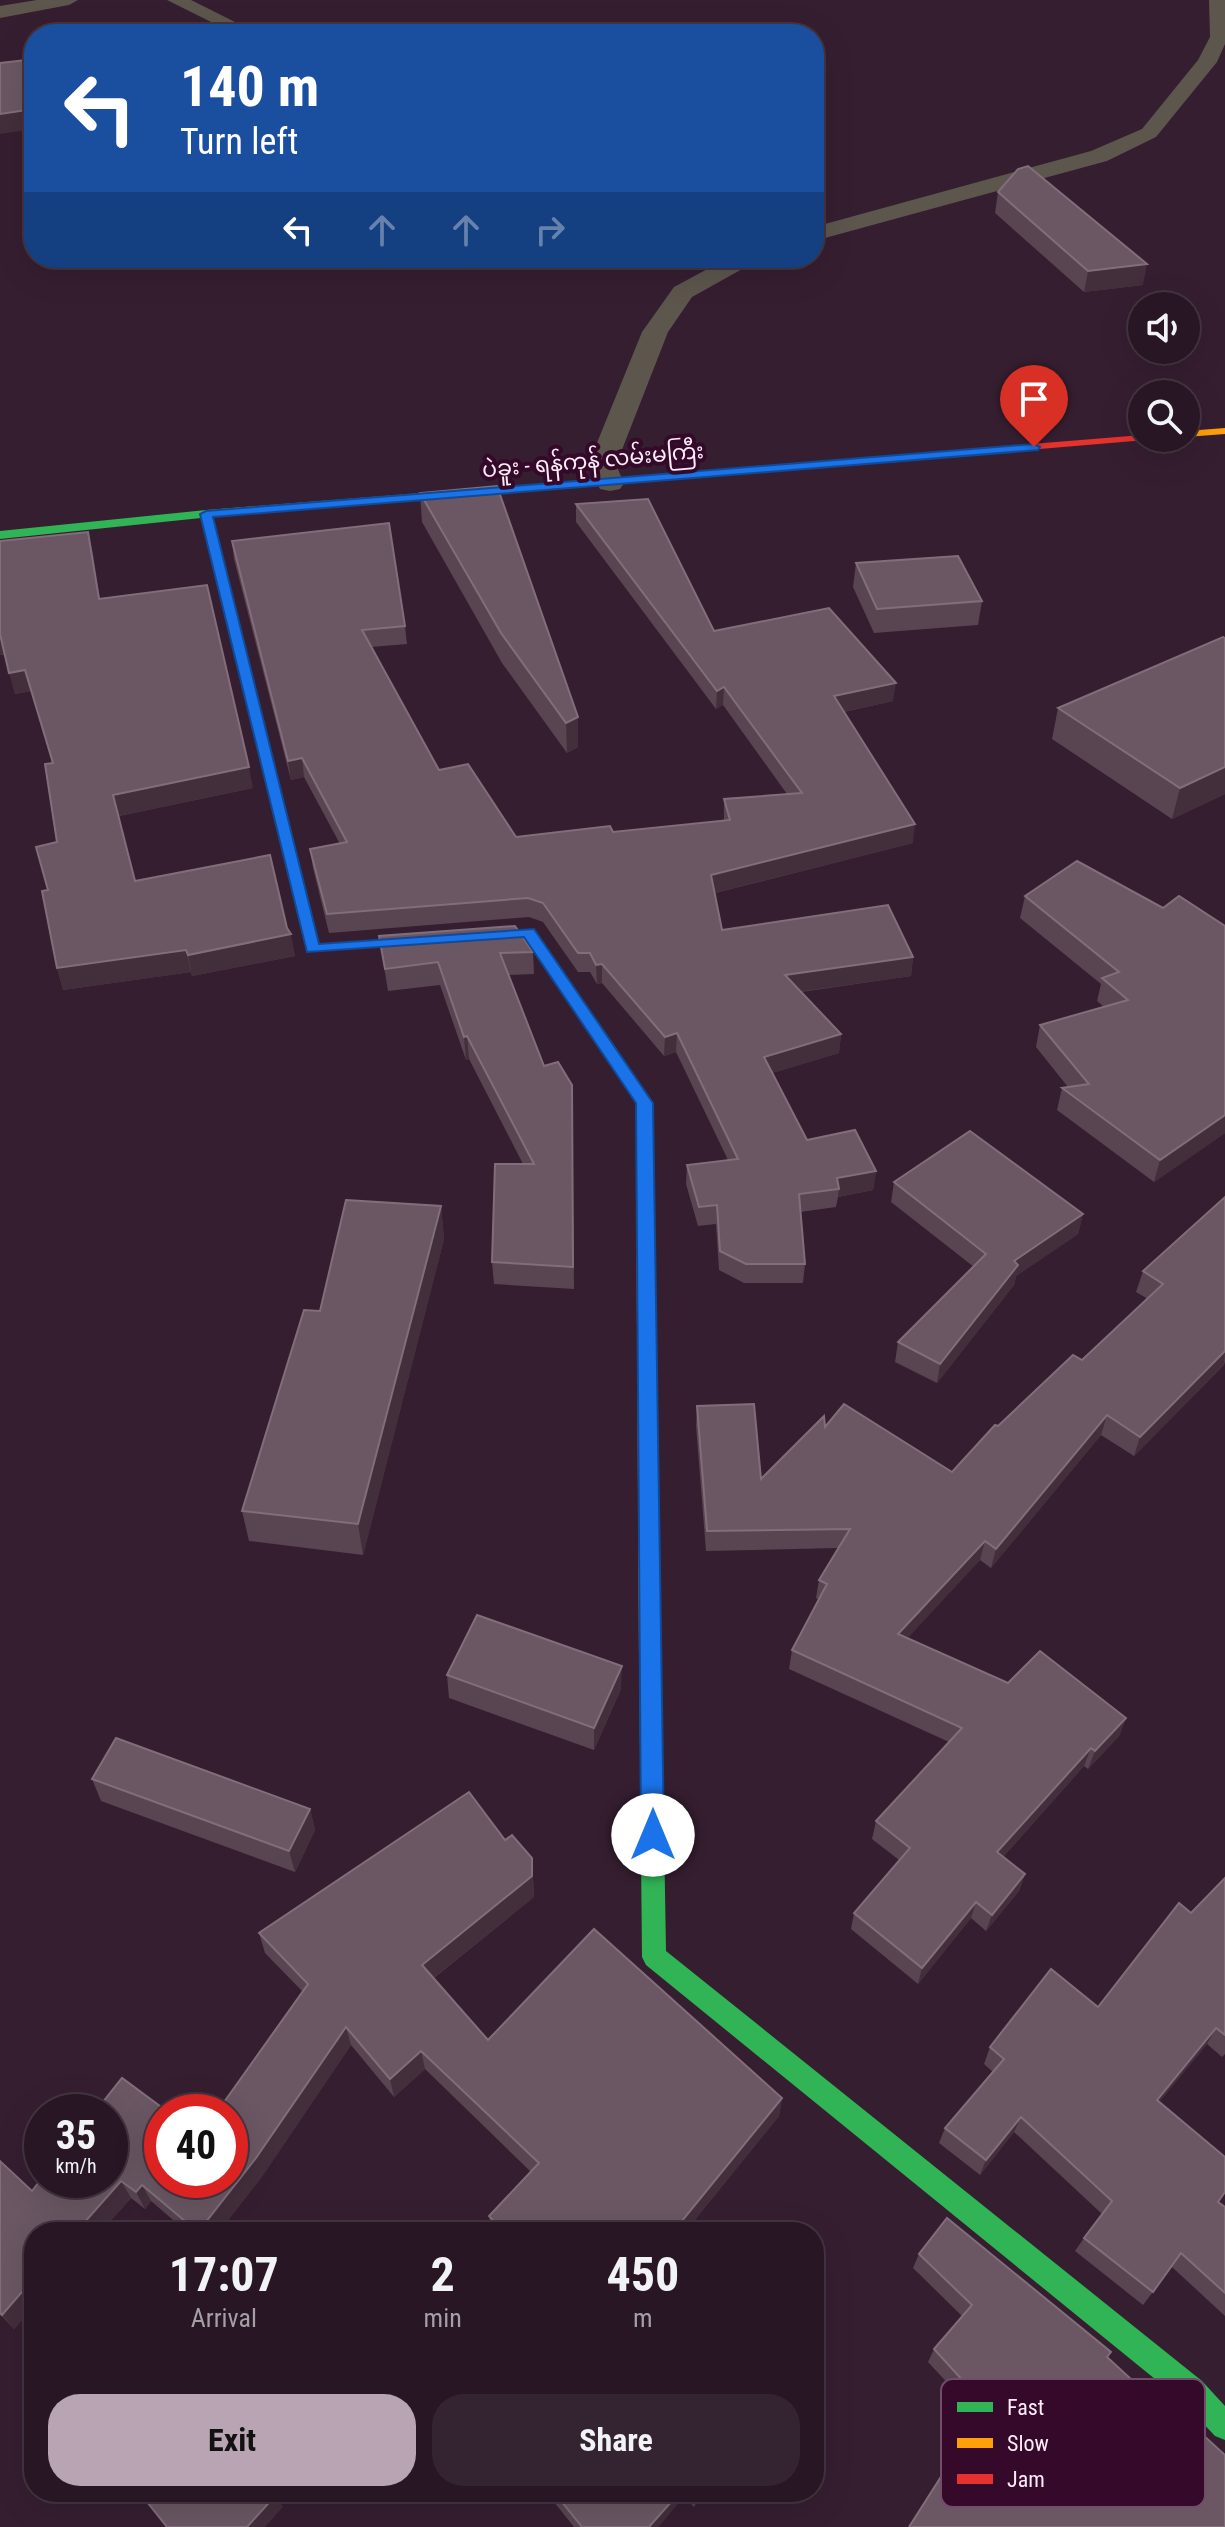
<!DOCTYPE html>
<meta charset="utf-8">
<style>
body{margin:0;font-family:"Roboto Condensed","Noto Sans Myanmar",sans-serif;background:#342331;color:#f1f3f6;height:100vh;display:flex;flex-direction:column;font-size:30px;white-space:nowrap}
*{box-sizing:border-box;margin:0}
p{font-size:26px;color:#a59fa6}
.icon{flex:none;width:44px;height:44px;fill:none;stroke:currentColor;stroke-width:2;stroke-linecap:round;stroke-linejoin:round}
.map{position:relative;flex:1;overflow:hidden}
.panel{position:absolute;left:24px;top:2222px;width:800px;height:280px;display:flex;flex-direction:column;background:#281624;border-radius:32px;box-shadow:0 8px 32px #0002,0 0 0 2px #443541}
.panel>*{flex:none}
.top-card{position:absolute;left:24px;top:24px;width:800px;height:244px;border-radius:32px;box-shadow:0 8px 32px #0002,0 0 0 2px #443541;background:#1a4fa0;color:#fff;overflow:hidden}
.fabs{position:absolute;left:1128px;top:292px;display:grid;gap:16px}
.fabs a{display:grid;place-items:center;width:72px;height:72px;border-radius:50%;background:#281624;box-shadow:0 8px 32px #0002,0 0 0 2px #443541;font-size:40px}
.speed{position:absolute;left:24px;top:2094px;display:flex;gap:16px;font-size:40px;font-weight:700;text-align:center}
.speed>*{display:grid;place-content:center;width:104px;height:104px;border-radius:50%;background:#281624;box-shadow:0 8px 32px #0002,0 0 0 2px #443541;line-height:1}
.speed small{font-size:20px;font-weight:400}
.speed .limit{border:12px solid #d22;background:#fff;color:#111}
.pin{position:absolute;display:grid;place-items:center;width:68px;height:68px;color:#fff;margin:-82px -34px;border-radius:50% 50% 50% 0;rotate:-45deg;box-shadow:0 0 8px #0007}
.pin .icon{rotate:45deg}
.me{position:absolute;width:88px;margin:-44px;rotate:0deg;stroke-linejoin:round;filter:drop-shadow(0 0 6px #0008)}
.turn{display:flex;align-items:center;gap:28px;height:168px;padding:0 24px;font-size:36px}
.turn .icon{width:104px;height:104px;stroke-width:2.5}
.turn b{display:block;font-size:56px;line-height:68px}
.lanes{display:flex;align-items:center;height:76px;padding:0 24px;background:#0003;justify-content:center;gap:40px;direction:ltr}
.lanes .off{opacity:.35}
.eta{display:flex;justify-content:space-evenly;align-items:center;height:136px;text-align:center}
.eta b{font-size:48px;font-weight:700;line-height:56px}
.action{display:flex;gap:16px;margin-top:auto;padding:16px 24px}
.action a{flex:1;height:92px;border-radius:32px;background:#b8a4b2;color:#111;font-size:32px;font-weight:700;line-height:92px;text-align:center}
.action a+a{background:#342331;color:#f1f3f6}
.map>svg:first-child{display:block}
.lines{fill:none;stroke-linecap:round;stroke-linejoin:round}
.street{fill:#5c564d;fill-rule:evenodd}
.fast{fill:#30b455;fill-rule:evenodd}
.slow{fill:#ff9f0a;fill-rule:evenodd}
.jam{fill:#e5322d;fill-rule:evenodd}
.wall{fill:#584551}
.shaded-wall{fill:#432e3c}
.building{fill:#6a5763;stroke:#816e7a;stroke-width:2}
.route{fill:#1a73e8;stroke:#114b97;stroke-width:2}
.labels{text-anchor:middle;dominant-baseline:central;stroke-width:8;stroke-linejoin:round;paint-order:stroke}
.far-street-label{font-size:22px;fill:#feecf8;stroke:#34092a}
.key{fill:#34092a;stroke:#714d68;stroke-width:2}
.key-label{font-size:22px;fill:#feecf8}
</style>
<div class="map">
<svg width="1225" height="2527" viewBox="0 0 1225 2527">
<rect width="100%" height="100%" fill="#351e30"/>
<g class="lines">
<g class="street">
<polygon points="37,0 78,0 69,5 0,18 0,6"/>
<polygon points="167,0 191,0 259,34 235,34"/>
<polygon points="1209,0 1225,0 1225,44 1217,62 1156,137 1107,161 814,241 814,227 1091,151 1142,129 1198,60 1210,37"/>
<polygon points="728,258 757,258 753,263 692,297 668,332 616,465 624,483 620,489 610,491 600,489 588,465 642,332 674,287"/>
</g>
<g class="fast">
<polygon points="485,488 491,491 489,493 213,517 318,944 533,929 652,1103 654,1165 645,1171 636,1165 636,1103 524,937 307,952 201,518 0,539 0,531 206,510"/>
<polygon points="650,1646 658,1648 661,1655 666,1951 1202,2381 1225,2406 1225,2440 1215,2436 1182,2401 646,1965 642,1957 639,1655 642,1648"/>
</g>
<g class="slow">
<polygon points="1225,428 1225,434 1186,437 1186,431"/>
<polygon points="911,454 915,455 915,459 485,494 479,491 485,488"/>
<polygon points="645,1159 654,1165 661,1655 658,1662 650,1664 642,1662 639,1655 636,1165"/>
</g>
<polygon class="jam" points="1142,435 1142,438 1148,438 1146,440 911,460 905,457 911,454"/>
</g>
<g class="wall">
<polygon points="998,192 1143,285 1084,292 995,213"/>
<polygon points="182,258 248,258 195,270"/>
<polygon points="265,258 333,258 279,270"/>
<polygon points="420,493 578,717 578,747 567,753 502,663 422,522"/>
<polygon points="576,504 714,631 893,701 844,712 913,843 715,893 722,930 913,957 911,976 801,992 841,1034 839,1053 772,1073 807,1140 876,1171 873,1190 838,1197 836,1207 800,1212 805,1264 803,1283 744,1283 719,1270 716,1224 698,1226 686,1184 687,1165 728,1160 676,1052 664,1056 602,983 597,984 590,972 578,972 543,922 529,917 329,933 313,868 310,849 340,844 304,777 291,780 234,559 232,541 405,626 407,644 371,647 439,770 516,837 613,832 724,821 724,799 787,794 723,705 716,709 576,522"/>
<polygon points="88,532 100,599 253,788 119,816 135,881 287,928 295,956 192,976 191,972 63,990 57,968 48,890 57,842 52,763 31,691 15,694 5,655 0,655"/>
<polygon points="856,563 982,601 978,625 874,633 853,587"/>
<polygon points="1225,638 1225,794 1172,819 1052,739 1058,708"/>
<polygon points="1025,896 1163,908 1225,926 1225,1133 1154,1182 1057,1110 1062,1088 1068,1087 1036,1047 1040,1025 1104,1007 1097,1001 1101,984 1020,918"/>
<polygon points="379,936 533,952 534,974 509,975 544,1066 572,1085 574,1289 494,1284 492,1262 523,1164 469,1059 466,1060 440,985 388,991"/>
<polygon points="894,1182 1083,1214 1078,1234 1016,1276 1014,1285 937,1383 895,1362 898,1342 974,1267 891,1202"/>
<polygon points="1225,1197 1225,1361 1224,1365 1134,1456 1101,1435 991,1568 980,1560 907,1638 1008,1683 1126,1718 1119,1736 1088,1769 1084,1766 1003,1857 1025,1874 1019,1891 986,1931 971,1918 918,1984 851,1929 854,1913 899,1860 872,1839 876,1821 949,1742 789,1669 792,1650 819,1600 816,1598 819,1580 838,1548 706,1551 696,1426 697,1406 761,1479 825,1427 952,1472 998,1426 1082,1360 1148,1299 1136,1292 1143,1271"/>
<polygon points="441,1206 444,1239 363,1555 249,1541 242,1511 320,1311"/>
<polygon points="447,1675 621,1689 594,1750 449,1698"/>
<polygon points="92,1779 310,1809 315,1830 295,1872 101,1801"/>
<polygon points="505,1840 532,1858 534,1897 434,1978 488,2040 782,2098 779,2116 685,2232 492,2232 489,2216 531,2172 425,2069 394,2097 351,2045 263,2175 219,2232 187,2232 151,2201 145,2209 131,2198 14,2329 0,2314 0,2161 32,2191 42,2178 230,2180 302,1991 265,1953 259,1933"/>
<polygon points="1225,1878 1225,2054 1222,2057 1207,2044 1159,2102 1218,2202 1225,2207 1225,2316 1172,2267 1143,2305 1075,2251 1084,2238 1102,2214 1014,2132 980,2175 939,2143 945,2128 993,2072 984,2064 990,2047 1098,2007"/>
<polygon points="919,2254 1107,2357 1185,2429 1190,2423 1225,2455 979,2417 928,2362 934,2349 962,2316 913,2268"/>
<polygon points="546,2492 706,2492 694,2507 684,2496 658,2527 574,2527"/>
</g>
<g class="shaded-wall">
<polygon points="34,109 34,129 0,134 0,114"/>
<polygon points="193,258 248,258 195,270"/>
<polygon points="278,258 333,258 279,270"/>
<polygon points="1147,264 1143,285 1084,292 1088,271"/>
<polygon points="88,532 93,553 103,620 99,599"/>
<polygon points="0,634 6,654 0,655"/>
<polygon points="25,670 31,691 15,694 9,673"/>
<polygon points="896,683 893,701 833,714 834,696"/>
<polygon points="724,687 723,705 716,709 717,691"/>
<polygon points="578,717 578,747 567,753 566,723"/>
<polygon points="302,758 304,777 291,780 288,761"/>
<polygon points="249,767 253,788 118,816 113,795"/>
<polygon points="1225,767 1225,794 1172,819 1180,788"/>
<polygon points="915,824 913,843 710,894 711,875"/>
<polygon points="291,934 295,956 192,976 188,955"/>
<polygon points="186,950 191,972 63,990 57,968"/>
<polygon points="913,957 911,976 783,994 785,975"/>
<polygon points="602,964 602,983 597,984 596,965"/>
<polygon points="677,1033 676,1052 664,1056 665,1037"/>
<polygon points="841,1034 839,1053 762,1076 764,1057"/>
<polygon points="467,1036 469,1059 466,1060 464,1037"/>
<polygon points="1225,1115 1225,1133 1154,1182 1160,1160"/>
<polygon points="876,1171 873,1190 838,1197 839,1189 837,1178"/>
<polygon points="441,1206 444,1239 363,1555 358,1524"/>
<polygon points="1083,1214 1078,1234 1016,1276 1014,1285 937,1383 940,1364 1014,1261"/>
<polygon points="1225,1351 1224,1365 1134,1456 1140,1437"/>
<polygon points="1107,1415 1101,1435 991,1568 996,1549"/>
<polygon points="985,1541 980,1560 894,1653 898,1634"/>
<polygon points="622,1666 621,1689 594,1750 594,1728"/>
<polygon points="1126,1718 1119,1736 1088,1769 1095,1751"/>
<polygon points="1091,1748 1084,1766 992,1869 997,1852"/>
<polygon points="310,1809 315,1830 295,1872 289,1851"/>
<polygon points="532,1858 534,1897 426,1984 422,1965"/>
<polygon points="1025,1874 1019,1891 986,1931 992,1915"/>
<polygon points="976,1902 971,1918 918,1984 922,1968"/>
<polygon points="346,2027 351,2045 263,2175 219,2232 198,2232"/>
<polygon points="1216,2028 1207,2044 1148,2116 1157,2100"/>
<polygon points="421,2051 425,2069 394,2097 390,2079"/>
<polygon points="782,2098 779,2116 685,2232 673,2232"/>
<polygon points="1021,2117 1014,2132 980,2175 986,2160"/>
<polygon points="121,2181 131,2198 101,2232 76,2232"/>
<polygon points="142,2185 151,2201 145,2209 136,2192"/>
<polygon points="34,2278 34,2307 14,2329 2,2315"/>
<polygon points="680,2492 685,2492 684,2496 658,2527 649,2527"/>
<polygon points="699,2492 706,2492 694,2507 696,2495"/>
<polygon points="276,2495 283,2507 265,2527 247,2527"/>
</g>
<g class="building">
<polygon points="34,59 34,109 0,114 0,63"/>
<polygon points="1028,166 1147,264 1088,271 998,192 1018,169"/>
<polygon points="497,486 578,717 566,723 501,633 420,493"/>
<polygon points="648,499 714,631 829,608 896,683 834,696 915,824 711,875 722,930 888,905 913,957 785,975 841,1034 764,1057 807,1140 855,1130 876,1171 837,1178 839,1189 799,1194 805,1264 746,1264 720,1251 717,1205 699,1207 687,1165 738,1159 677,1033 665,1037 602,964 596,965 590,953 578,953 543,903 528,898 327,914 310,849 347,842 302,758 288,761 232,541 389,523 405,626 362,630 439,770 468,764 516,837 610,826 613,832 730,820 724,799 802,793 724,687 717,691 576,504"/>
<polygon points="88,532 99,599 207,585 249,767 113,795 135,881 270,855 287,928 291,934 188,955 186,950 57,968 42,891 48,890 36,847 57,842 45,764 53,763 25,670 9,673 0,634 0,541"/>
<polygon points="958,556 982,601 877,609 856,563"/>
<polygon points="1223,637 1225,638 1225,767 1180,788 1058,708"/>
<polygon points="1077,861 1163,908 1179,896 1225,926 1225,1115 1160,1160 1062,1088 1089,1084 1040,1025 1128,1000 1102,978 1119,972 1025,896"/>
<polygon points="515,926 533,952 500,953 544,1066 558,1062 572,1085 573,1267 492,1262 495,1164 534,1164 467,1036 464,1037 438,962 385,969 379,936"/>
<polygon points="970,1131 1083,1214 1014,1261 1018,1265 940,1364 898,1342 986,1254 894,1182"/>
<polygon points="1225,1197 1225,1351 1140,1437 1107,1415 996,1549 985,1541 898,1634 1008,1683 1040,1651 1126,1718 1095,1751 1091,1748 997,1852 1025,1874 992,1915 976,1902 922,1968 854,1913 910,1848 876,1821 962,1728 792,1650 827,1584 819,1580 850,1529 707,1531 697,1406 754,1404 761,1479 824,1416 825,1427 844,1404 952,1472 995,1425 998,1426 1073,1355 1082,1360 1163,1284 1143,1271"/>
<polygon points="346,1200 441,1206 358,1524 242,1511 304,1310 320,1311"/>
<polygon points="477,1615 622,1666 594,1728 447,1675"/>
<polygon points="116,1738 310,1809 289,1851 92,1779"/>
<polygon points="469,1792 505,1840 512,1835 532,1858 532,1876 422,1965 488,2040 594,1929 782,2098 673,2232 504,2232 489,2216 539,2163 421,2051 390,2079 346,2027 256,2158 198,2232 142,2185 136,2192 121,2181 76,2232 34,2232 34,2278 2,2315 0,2313 0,2161 32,2191 42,2178 42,2180 110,2180 110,2112 95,2112 122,2078 168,2112 162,2112 162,2180 230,2180 230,2112 217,2112 308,1984 259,1933"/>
<polygon points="1225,1878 1225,2035 1216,2028 1157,2100 1225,2157 1225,2192 1218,2202 1225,2207 1225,2293 1181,2253 1153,2292 1084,2238 1112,2201 1021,2117 986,2160 945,2128 1004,2059 990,2047 1051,1969 1098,2007 1179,1903 1191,1913"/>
<polygon points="947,2218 1111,2352 1107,2357 1186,2430 1190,2423 1225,2455 1225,2527 909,2527 986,2406 934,2349 972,2305 919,2254"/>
<polygon points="150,2492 273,2492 276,2495 247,2527 167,2527 144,2498"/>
<polygon points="554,2492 680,2492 649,2527 582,2527"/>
</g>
<polygon class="route" points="1034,444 1040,447 1038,450 213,517 319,944 534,929 653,1103 664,1835 661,1842 653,1846 645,1842 641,1835 636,1103 524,937 307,952 200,514 206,511"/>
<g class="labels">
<g class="far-street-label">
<text transform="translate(593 460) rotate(-5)">ပဲခူး - ရန်ကုန် လမ်းမကြီး</text>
</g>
</g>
<rect x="941" y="2379" width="264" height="128" rx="12" class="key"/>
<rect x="957" y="2402" width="36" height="10" fill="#30b455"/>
<rect x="957" y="2438" width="36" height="10" fill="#ff9f0a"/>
<rect x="957" y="2474" width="36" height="10" fill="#e5322d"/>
<g class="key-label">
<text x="1007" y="2415">Fast</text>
<text x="1007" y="2451">Slow</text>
<text x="1007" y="2487">Jam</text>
</g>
</svg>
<div class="fabs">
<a><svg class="icon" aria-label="sound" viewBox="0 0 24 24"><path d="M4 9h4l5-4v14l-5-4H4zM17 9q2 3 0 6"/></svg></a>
<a><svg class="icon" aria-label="search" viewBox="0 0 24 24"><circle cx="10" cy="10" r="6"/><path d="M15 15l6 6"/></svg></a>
</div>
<div class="speed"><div>35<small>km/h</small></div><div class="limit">40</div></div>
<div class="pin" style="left:1034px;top:447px;background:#d93025"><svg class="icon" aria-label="arrive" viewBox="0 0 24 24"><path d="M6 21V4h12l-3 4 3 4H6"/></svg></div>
<svg class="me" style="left:653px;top:1835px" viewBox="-20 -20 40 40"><circle r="19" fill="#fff"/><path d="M0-13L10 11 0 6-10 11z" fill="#1a73e8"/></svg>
<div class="top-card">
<div class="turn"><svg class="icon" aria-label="left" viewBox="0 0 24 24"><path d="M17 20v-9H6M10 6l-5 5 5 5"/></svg><div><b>140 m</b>Turn left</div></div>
<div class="lanes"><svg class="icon" aria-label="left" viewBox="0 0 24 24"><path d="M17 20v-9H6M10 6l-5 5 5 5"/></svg><svg class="icon off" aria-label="ahead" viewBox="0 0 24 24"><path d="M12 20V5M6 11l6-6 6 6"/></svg><svg class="icon off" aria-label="ahead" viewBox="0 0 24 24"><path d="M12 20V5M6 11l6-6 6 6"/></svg><svg class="icon off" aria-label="right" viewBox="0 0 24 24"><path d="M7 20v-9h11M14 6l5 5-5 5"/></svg></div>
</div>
<section class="panel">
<div class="eta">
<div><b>17:07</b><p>Arrival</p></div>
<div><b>2</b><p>min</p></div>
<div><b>450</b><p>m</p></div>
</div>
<div class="action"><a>Exit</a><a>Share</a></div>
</section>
</div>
